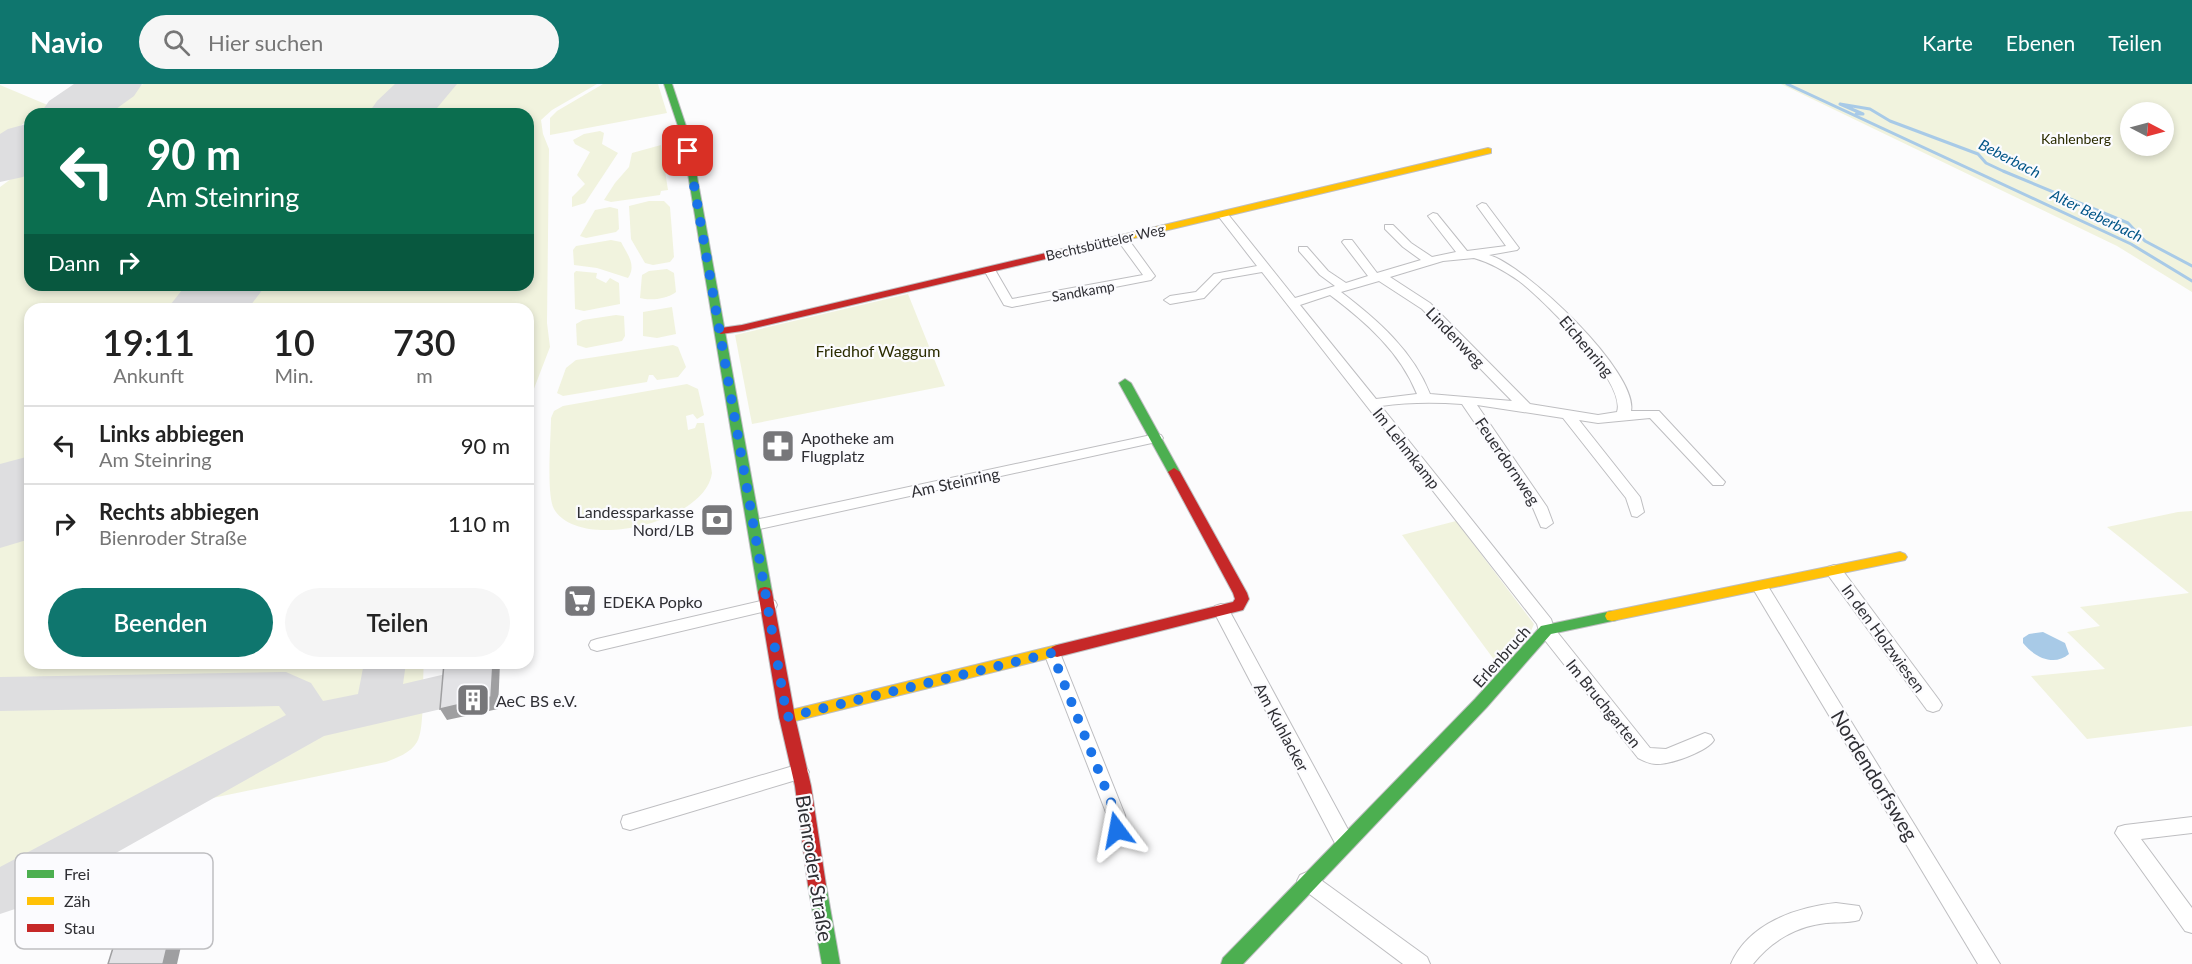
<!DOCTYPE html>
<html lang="de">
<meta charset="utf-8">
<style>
body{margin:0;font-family:Lato,sans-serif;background:#f6f6f6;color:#222;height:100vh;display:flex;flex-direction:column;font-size:22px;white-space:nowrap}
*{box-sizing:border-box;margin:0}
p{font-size:20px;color:#767676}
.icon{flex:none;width:33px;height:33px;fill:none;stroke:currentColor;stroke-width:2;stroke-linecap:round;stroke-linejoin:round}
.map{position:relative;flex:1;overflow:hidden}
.drawer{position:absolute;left:24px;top:219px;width:510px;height:366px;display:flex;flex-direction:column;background:#fff;border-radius:18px;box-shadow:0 3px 9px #0003}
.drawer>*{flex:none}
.banner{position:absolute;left:24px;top:24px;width:510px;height:183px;border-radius:18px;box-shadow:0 3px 9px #0003;background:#0b6e4f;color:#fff;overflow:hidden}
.needle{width:39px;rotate:96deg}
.fabs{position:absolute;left:2120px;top:18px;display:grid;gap:12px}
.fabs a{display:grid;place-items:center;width:54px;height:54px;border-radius:50%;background:#fff;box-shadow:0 3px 9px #0003;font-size:30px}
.pin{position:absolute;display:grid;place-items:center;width:51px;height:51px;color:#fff;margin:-26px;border-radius:12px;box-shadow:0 3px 9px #0006}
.me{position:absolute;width:66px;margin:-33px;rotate:347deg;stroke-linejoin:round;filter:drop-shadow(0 0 4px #0008)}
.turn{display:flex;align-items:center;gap:21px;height:126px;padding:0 24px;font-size:27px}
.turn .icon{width:78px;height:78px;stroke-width:2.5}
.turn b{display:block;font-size:42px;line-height:51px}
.then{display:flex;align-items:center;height:57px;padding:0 24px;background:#0003;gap:12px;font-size:22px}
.eta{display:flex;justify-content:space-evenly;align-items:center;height:102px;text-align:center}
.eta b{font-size:36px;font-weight:600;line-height:42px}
.primary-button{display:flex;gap:12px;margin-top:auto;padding:12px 24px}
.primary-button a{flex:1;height:69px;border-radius:36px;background:#0f766e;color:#fff;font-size:24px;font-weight:600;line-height:69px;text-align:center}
.primary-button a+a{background:#f6f6f6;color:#222}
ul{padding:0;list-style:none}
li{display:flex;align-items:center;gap:18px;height:78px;padding:0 24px;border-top:2px solid #e0e0e0}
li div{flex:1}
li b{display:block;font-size:22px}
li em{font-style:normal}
header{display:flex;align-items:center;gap:36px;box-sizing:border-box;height:84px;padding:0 30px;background:#0f766e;color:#fff}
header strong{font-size:28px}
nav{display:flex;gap:33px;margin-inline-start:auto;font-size:21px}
.search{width:420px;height:54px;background:#f6f6f6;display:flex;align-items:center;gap:15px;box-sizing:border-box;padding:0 21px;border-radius:33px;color:#767676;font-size:22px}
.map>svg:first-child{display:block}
.green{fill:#f1f3de;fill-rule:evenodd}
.water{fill:#a8cae7}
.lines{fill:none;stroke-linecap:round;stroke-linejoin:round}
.stream{stroke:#a8cae7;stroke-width:3}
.taxiway{fill:#dedee0;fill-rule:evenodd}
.runway{fill:#dedee0;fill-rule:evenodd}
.street-casing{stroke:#bebec1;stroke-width:2}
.fast-casing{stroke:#bebec1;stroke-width:2}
.slow-casing{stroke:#bebec1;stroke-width:2}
.jam-casing{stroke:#bebec1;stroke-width:2}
.street{fill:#fff;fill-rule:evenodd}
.fast{fill:#4caf50;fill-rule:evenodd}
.slow{fill:#ffc107;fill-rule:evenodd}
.jam{fill:#c62828;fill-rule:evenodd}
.shaded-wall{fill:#9f9fa1}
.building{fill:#e3e3e6;stroke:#9f9fa1;stroke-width:1.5}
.route{stroke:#1a73e8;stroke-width:10;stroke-dasharray:0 18}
.labels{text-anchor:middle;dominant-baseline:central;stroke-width:4.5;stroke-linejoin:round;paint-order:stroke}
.far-park-label{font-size:14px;fill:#2b2c00;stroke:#fbfbfe}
.far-street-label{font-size:14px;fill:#2f2f34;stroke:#fbfbfe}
.far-water-label{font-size:15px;font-style:italic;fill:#005587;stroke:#fbfbfe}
.street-label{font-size:16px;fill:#2f2f34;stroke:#fbfbfe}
.park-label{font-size:16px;fill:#2b2c00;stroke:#fbfbfe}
.poi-label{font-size:16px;fill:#2f2f34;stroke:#fbfbfe;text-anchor:start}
.near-street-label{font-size:20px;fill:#2f2f34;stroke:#fbfbfe}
.key{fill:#fbfbfe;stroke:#bebec1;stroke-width:1.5}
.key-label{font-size:16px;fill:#2f2f34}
</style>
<header>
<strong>Navio</strong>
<div class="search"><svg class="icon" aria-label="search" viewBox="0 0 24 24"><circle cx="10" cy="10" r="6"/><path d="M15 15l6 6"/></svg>Hier suchen</div>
<nav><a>Karte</a><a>Ebenen</a><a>Teilen</a></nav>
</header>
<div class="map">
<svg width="2192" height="880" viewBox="0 0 2192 880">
<rect width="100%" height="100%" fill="#fcfcfd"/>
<g class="green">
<path d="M 143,0 L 597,0 L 552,26 L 541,36 L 543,50 L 549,65 L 547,239 L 550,263 L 530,315 L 528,347 L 528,225 L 30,225 L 30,579 L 424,579 C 422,597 425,645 417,658 C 411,669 396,674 386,678 L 198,717 L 141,733 L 0,811 L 0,103 L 30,81 L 30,201 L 528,201 L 528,30 L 101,30 Z"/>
<polygon points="603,0 658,0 667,29 550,51 550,34 557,27"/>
<path d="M 1781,0 L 2192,0 L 2192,208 L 2117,162 ZM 2130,28 L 2163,28 L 2163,62 L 2130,62 Z"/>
<polygon points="0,1 50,22 38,30 30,30 30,35 0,56"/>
<polygon points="600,47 604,49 602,60 618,69 585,119 572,123 572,113 585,100 577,91 590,68 575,60 573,56 584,50"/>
<polygon points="661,61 668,106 661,107 660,111 611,118 604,116 615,99 629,83 632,69"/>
<polygon points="649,117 664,117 670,123 674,173 670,178 653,181 645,179 631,155 629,122"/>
<polygon points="610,123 618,125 619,145 616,148 586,154 580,152 595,126"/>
<path d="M 611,156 L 621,158 C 627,170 637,181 628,194 L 597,184 L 574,181 L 573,166 L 576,162 Z"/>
<path d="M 667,185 L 674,189 L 676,208 C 667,215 650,217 640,214 L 642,191 L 649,187 Z"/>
<polygon points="576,187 597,189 596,194 606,199 610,194 619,199 620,220 584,227 575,225 574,189"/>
<polygon points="908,210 945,302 752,340 735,251"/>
<polygon points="672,223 676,250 657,254 643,252 643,228"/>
<polygon points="616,231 624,232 625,252 622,257 586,264 577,261 576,240 583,236"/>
<polygon points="673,261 678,263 686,283 678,293 657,296 653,291 649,291 647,298 563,312 557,309 566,284 576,276"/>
<path d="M 687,300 L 698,305 L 704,331 L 697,335 L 693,330 L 686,332 L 688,346 L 695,344 L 697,339 L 704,339 L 712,389 C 706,438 580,469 554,425 C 546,411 551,353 551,334 L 554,327 L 563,322 Z"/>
<polygon points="2192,427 2192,642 2087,655 2031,592 2105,585 2067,548 2100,542 2080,523 2189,509 2107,443 2178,428"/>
<polygon points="1456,437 1534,540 1531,547 1498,581 1402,451"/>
</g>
<path class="water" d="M 2043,548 L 2065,559 L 2069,570 C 2054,583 2034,573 2023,559 L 2023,554 L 2029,550 Z"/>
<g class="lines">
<g class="stream">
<polyline points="1787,0 2131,160 2192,197"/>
<polyline points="1856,30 1863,30 1840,20 1870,25 1890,37 1978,70 1986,79 2003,87 2128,139 2145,157 2192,182"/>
</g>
<g class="taxiway">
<polygon points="75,0 99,0 104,10 85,30 67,30 64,26 80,9"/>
<polygon points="364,579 406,579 403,600 450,589 465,594 471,606 465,618 450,623 324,652 18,824 0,830 0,783 286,631 279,622 0,627 0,593 286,588 311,599 323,617 358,610"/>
</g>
<g class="runway">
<polygon points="74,0 142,0 134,12 109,30 40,30 49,17"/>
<polygon points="395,0 457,0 432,30 368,30 377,17"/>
<polygon points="30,39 30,87 23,93 0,98 0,50 8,45"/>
<polygon points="186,201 266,201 248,225 167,225"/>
<polygon points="30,372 30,455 0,464 0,380"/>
</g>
<defs>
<g id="street">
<path d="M 1482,119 L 1486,120 L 1519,164 L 1517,166 L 1489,171 C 1525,181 1639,289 1631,327 L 1659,327 L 1725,398 L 1723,401 L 1713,401 L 1650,334 L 1598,339 L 1579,336 L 1640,413 L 1644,428 L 1637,433 L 1632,432 L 1626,414 L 1563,334 L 1477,321 L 1547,423 L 1553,439 L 1546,444 L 1541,443 L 1533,424 L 1462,320 C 1435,318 1409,318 1381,322 L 1551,535 L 1554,544 L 1650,664 L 1666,665 L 1705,649 L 1711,651 L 1714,656 C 1708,667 1670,681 1656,680 C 1650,680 1644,677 1638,674 L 1540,550 L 1537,540 L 1262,188 L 1222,195 L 1204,214 L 1170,220 L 1164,216 L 1170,212 L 1196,208 L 1214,190 L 1257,182 L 1219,133 L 1219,129 L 1227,129 L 1295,214 L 1335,202 L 1320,191 L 1299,167 L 1299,163 L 1307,163 L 1328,187 L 1346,199 L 1368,192 L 1342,158 L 1344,156 L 1352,156 L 1377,189 L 1421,176 L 1403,163 L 1385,145 L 1385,141 L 1393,141 L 1411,159 L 1432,173 L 1456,168 L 1428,132 L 1433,129 L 1437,130 L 1467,167 L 1506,162 L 1477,122 ZM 1474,174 C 1491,179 1505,187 1519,197 C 1543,215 1627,298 1617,328 L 1598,331 L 1530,320 L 1430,219 L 1390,193 L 1443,177 ZM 1379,197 L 1422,225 L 1512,317 L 1430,310 C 1413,267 1378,236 1341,208 ZM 1330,211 C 1366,238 1400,268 1417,310 L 1376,315 L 1300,221 Z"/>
<polygon points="1122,151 1126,152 1155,192 1151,196 1012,223 1004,221 984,186 990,183 994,184 1012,215 1143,191 1116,154"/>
<polygon points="1156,350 1161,351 1163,354 1161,357 755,446 747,441 755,436"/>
<polygon points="1834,481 1840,483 1939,616 1942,621 1939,626 1933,628 1927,626 1828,491 1826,487 1828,483"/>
<polygon points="1760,497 1766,499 2000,880 1978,880 1752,503 1754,499"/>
<polygon points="769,515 775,517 777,521 775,525 597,567 591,565 589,561 591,557 597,555"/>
<polygon points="1221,520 1227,522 1229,526 1352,753 1355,759 1352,765 1345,767 1338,765 1213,526 1215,522"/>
<polygon points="1052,563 1058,565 1060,569 1125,731 1127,745 1124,751 1117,753 1110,751 1107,731 1044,569 1046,565"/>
<polygon points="800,680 806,683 809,688 806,693 630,746 623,744 621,738 623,732 630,730"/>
<polygon points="2192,733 2192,749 2141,755 2192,824 2192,849 2185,847 2115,749 2118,743 2125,741"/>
<polygon points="1307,788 1314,791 1427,873 1430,880 1403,880 1300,803 1297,797 1300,791"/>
<path d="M 1836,819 L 1859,822 L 1862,829 L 1859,836 C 1849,839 1837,838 1826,839 C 1797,842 1771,857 1753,880 L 1731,880 C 1748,840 1796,823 1836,819 Z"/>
</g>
<g id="fast">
<polygon points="664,0 672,0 690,54 772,508 770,512 760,512 758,508 682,54"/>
<polygon points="1125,295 1131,299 1180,388 1179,391 1174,392 1168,388 1119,299"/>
<polygon points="1612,527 1617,528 1619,532 1617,536 1551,550 1487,623 1243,880 1221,880 1223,874 1475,615 1541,542"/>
<polygon points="817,793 823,795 826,801 840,880 822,880 808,801 811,795"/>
</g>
<g id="slow">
<polygon points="1488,64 1491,65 1491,69 1105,161 1100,158 1105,155"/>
<polygon points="1900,468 1905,470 1907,473 1905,476 1612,537 1607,536 1605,532 1607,528 1612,527"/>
<polygon points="1057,561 1062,563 1065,567 1062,571 787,639 781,637 779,633 781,629 787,627"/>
</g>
<g id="jam">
<polygon points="1105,155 1109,156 1109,160 742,247 721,250 715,247 721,244 742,241"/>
<polygon points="1174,384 1180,388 1247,509 1249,515 1243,526 1057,573 1052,571 1049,567 1052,563 1057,561 1233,518 1235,515 1233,509 1168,388"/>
<polygon points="765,503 770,504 772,508 795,633 811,702 826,801 823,807 817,809 811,807 808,801 795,702 779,633 758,508 760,504"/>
</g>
</defs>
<use href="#street" class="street-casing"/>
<use href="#fast" class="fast-casing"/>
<use href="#slow" class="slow-casing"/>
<use href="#jam" class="jam-casing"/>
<use href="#street" class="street"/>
<use href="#fast" class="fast"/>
<use href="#slow" class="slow"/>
<use href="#jam" class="jam"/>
</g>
<g class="shaded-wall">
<polygon points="493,579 500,579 498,625 447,636 440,625"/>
<polygon points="173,838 184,849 177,880 163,880"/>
</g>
<g class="building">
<polygon points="444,579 493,579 491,613 440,625"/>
<polygon points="173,838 163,880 108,880 117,851"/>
</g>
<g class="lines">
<polyline class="route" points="688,67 787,633 1052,569 1116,731 1117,746"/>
</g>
<defs>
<symbol id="pharmacy-square" viewBox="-11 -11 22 22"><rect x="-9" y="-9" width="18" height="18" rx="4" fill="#77777a" stroke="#fbfbfe"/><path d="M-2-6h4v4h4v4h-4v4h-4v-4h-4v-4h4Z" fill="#fff"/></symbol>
<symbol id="bank-square" viewBox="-11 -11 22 22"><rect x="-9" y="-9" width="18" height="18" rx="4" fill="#77777a" stroke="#fbfbfe"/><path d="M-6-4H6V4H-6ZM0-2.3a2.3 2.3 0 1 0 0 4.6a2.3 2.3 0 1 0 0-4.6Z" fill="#fff"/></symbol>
<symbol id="supermarket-square" viewBox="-11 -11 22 22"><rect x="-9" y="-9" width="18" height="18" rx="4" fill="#77777a" stroke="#fbfbfe"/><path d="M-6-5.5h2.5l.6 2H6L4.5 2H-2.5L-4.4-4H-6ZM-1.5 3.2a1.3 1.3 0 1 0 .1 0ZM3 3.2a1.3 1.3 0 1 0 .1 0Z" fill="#fff"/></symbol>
<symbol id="building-square" viewBox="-11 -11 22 22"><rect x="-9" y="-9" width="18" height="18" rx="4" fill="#77777a" stroke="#fbfbfe"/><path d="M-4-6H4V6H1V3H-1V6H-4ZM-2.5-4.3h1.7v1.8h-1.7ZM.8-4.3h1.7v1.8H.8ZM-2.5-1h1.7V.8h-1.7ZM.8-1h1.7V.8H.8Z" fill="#fff"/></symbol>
</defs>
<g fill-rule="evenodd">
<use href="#pharmacy-square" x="759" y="343" width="38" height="38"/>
<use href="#bank-square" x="698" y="417" width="38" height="38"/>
<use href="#supermarket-square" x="561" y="498" width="38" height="38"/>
<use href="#building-square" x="454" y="597" width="38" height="38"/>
</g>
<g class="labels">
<g class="far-park-label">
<text x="2076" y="54">Kahlenberg</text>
</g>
<g class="far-street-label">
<text transform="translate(1105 158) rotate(-13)">Bechtsbütteler Weg</text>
<text transform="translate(1083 207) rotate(-10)">Sandkamp</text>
</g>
<g class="far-water-label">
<text transform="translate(2010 74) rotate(27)">Beberbach</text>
<text transform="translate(2097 131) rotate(26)">Alter Beberbach</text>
</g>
<g class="street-label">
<text transform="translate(1456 253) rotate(46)">Lindenweg</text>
<text transform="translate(1587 262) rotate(50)">Eichenring</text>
<text transform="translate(1407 364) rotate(52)">Im Lehmkamp</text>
<text transform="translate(1508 377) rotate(56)">Feuerdornweg</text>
<text transform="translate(955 398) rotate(-12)">Am Steinring</text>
<text transform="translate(1884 554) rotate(54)">In den Holzwiesen</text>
<text transform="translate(1501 572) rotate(-48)">Erlenbruch</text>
<text transform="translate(1604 619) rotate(51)">Im Bruchgarten</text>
<text transform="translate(1282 643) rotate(62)">Am Kuhlacker</text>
</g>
<g class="park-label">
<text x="878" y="266">Friedhof Waggum</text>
</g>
<g class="poi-label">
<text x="801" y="353">Apotheke am<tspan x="801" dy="18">Flugplatz</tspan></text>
<text x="694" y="427" text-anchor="end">Landessparkasse<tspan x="694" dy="18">Nord/LB</tspan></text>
<text x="603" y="517">EDEKA Popko</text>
<text x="496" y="616">AeC BS e.V.</text>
</g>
<g class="near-street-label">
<text transform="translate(1875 691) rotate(59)">Nordendorfsweg</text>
<text transform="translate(815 784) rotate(81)">Bienroder Straße</text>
</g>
</g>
<rect x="15" y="769" width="198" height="96" rx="9" class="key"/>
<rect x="27" y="786" width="27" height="8" fill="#4caf50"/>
<rect x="27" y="813" width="27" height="8" fill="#ffc107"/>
<rect x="27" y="840" width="27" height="8" fill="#c62828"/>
<g class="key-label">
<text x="64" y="796">Frei</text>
<text x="64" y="823">Zäh</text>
<text x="64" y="850">Stau</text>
</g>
</svg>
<div class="fabs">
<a><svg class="needle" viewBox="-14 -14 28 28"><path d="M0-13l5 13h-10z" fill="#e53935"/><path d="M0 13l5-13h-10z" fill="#767676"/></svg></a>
</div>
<div class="pin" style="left:688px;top:67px;background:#d93025"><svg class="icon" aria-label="arrive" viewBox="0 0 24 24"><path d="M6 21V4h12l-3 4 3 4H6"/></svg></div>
<svg class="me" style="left:1117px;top:746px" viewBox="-20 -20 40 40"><path d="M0-17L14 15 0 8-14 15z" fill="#1a73e8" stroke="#fff" stroke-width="4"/></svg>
<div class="banner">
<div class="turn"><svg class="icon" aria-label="left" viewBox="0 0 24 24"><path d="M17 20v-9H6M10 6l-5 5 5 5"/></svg><div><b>90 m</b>Am Steinring</div></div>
<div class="then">Dann<svg class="icon" aria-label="right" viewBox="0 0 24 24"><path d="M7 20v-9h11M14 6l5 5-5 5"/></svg></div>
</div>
<section class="drawer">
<div class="eta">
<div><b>19:11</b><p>Ankunft</p></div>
<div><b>10</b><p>Min.</p></div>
<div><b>730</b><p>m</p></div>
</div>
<ul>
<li><svg class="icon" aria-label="left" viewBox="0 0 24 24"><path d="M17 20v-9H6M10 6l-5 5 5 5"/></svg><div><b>Links abbiegen</b><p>Am Steinring</p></div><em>90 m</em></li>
<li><svg class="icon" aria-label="right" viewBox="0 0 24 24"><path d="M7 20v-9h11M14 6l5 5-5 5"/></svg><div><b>Rechts abbiegen</b><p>Bienroder Straße</p></div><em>110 m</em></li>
</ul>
<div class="primary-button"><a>Beenden</a><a>Teilen</a></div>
</section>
</div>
